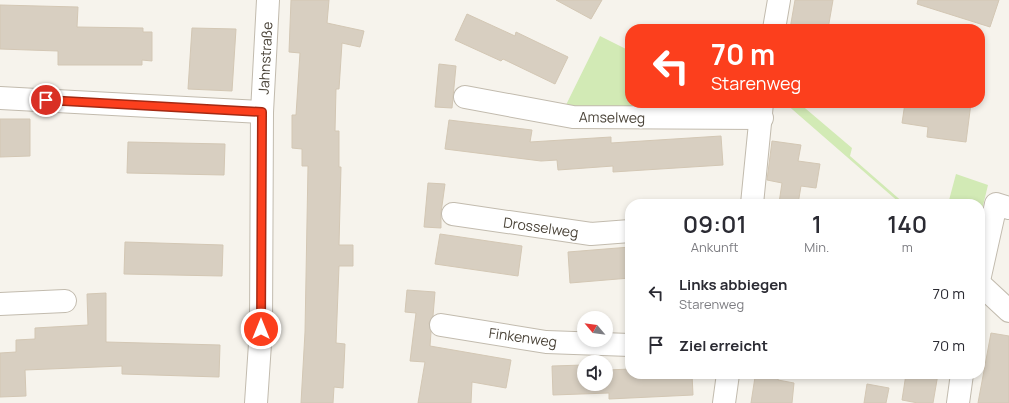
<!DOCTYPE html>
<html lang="de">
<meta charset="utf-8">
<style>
body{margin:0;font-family:Manrope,sans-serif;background:#f7f7f7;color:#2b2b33;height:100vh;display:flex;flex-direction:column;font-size:15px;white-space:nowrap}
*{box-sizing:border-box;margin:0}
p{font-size:13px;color:#7c7c81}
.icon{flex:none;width:22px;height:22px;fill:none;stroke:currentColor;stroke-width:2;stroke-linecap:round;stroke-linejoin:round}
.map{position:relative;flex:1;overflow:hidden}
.sheet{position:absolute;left:625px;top:199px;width:360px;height:180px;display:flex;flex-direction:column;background:#fff;border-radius:16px;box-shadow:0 2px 6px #0003}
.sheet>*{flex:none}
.banner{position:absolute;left:625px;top:24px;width:360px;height:84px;border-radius:16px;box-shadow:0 2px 6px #0003;background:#fc3f1d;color:#fff;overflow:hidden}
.needle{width:26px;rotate:299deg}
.buttons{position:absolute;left:577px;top:311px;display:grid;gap:8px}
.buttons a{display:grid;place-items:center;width:36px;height:36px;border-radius:50%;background:#fff;box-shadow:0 2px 6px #0003;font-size:20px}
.pin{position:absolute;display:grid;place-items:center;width:34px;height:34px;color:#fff;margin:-17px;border:2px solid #fff;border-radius:50%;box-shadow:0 1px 4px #0007}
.me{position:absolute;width:44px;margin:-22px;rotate:0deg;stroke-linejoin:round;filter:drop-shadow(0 0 3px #0008)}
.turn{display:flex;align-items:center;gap:14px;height:84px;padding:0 20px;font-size:18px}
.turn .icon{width:52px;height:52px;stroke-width:2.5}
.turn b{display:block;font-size:28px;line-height:34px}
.eta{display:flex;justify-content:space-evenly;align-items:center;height:68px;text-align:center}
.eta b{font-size:24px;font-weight:600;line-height:28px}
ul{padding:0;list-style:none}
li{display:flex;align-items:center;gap:12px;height:52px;padding:0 20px}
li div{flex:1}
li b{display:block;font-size:15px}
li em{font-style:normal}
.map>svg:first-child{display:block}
.green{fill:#d2eab5}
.building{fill:#d8cfc1;stroke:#d3c7b4}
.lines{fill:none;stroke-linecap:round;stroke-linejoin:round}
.minor-casing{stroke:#c2bbae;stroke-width:24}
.minor{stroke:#fff;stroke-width:22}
.route-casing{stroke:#a42913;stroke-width:10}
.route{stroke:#fc3f1d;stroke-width:7}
.labels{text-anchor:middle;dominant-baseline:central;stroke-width:3.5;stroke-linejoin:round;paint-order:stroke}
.street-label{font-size:14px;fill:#4b4439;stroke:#fff}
</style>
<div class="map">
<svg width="1009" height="403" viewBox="0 0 1009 403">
<rect width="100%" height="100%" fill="#f6f3ec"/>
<g class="green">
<polygon points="600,36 630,51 630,103 730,103 739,107 564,109"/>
<polygon points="785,103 799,103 852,148 850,156 905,204 901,204"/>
<polygon points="956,174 988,185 980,218 980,204 948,204"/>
</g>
<g class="building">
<polygon points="291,0 329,0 327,23 364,31 360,47 342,43 339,89 336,89 335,131 339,131 339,167 341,167 339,245 353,245 353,266 339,266 336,343 345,344 343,388 334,387 333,403 301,403 305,332 308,166 302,166 302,149 292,148 292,115 296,115 300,53 289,52"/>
<polygon points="556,0 602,0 591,19"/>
<polygon points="795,0 833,0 828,29 790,29"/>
<polygon points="918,0 999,0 990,27 917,4"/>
<polygon points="0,5 78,7 77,27 143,28 143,32 152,32 152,61 142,60 142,65 58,65 58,51 0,49"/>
<polygon points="467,14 515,36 516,32 568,57 555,84 503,59 501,61 455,40"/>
<polygon points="192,28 236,29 232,91 188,89"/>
<polygon points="439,64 456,66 452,108 435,107"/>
<polygon points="905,103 971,103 966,142 927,137 928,127 902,123"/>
<polygon points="0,119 30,119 30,156 0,157"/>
<polygon points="449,120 532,130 530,142 611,137 611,143 721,136 723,165 613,172 613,166 558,170 557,160 541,161 445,149"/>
<polygon points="772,141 801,145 798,161 820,164 816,188 801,186 798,204 779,203 782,183 767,180"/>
<polygon points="128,142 225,144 224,175 127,173"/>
<polygon points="428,183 445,184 441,213 441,228 424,227"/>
<polygon points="440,234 522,246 518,276 435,264"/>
<polygon points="125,242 223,245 222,276 124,274"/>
<polygon points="630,247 630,278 570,283 568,252"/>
<polygon points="407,290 435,292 433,316 429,323 431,332 430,346 511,360 506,388 472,382 471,403 418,403 425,362 410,361 416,313 405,312"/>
<polygon points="106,293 106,342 220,345 219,377 122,374 122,366 25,370 26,396 0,397 0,353 16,352 16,340 35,339 35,328 88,325 87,294"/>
<polygon points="991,333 1009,336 1009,403 978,403"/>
<polygon points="606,364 608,364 608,370 630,369 630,374 692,374 693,395 609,399 609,393 553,395 552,366 584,365 584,384 606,384"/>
<polygon points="758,374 778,374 778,380 794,383 792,403 751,403 755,377 757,377"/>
<polygon points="906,374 938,374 933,403 918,403 902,400"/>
<polygon points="867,384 889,388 886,403 864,403"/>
</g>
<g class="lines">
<defs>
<g id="minor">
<polyline points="774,29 779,0"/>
<polyline points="465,97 573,117 762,118"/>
<polyline points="0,98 262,112"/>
<polyline points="752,204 762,103"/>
<polyline points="453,214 591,234 630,231"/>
<polyline points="980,276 996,204 1009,208"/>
<polyline points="980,284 1009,311"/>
<polyline points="0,304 65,301"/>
<polyline points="441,325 546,342 630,345"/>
<polyline points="256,403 261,329 262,112 268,0"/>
<polyline points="724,403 728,374"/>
<polyline points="958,403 962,374"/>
</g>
</defs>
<use href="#minor" class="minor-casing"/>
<use href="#minor" class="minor"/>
</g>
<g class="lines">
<defs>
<polyline id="route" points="46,100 262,112 261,329"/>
</defs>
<use href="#route" class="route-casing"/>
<use href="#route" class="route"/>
</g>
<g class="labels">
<g class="street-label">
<text transform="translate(265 58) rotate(-87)">Jahnstraße</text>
<text transform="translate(612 117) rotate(1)">Amselweg</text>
<text transform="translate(541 227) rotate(8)">Drosselweg</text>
<text transform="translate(523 337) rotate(8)">Finkenweg</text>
</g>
</g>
</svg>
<div class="buttons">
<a><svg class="needle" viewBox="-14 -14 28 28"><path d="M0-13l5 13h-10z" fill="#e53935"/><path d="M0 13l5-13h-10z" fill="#7c7c81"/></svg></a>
<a><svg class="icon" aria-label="sound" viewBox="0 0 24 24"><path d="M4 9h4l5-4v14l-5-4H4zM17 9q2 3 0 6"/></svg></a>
</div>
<div class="pin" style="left:46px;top:100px;background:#d93025"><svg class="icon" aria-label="arrive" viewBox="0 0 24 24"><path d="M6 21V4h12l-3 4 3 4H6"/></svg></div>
<svg class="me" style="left:261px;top:329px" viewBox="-20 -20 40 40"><circle r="17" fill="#fc3f1d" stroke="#fff" stroke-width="3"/><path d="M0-11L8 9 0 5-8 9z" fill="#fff"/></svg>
<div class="banner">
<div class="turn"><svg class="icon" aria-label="left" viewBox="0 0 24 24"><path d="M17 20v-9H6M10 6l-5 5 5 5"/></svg><div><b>70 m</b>Starenweg</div></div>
</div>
<section class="sheet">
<div class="eta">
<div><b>09:01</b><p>Ankunft</p></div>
<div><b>1</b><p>Min.</p></div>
<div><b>140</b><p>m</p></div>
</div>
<ul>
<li><svg class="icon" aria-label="left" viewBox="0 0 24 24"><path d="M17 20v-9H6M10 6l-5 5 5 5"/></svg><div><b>Links abbiegen</b><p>Starenweg</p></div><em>70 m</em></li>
<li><svg class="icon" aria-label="arrive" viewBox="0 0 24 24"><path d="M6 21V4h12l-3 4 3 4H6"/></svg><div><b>Ziel erreicht</b></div><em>70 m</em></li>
</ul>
</section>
</div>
